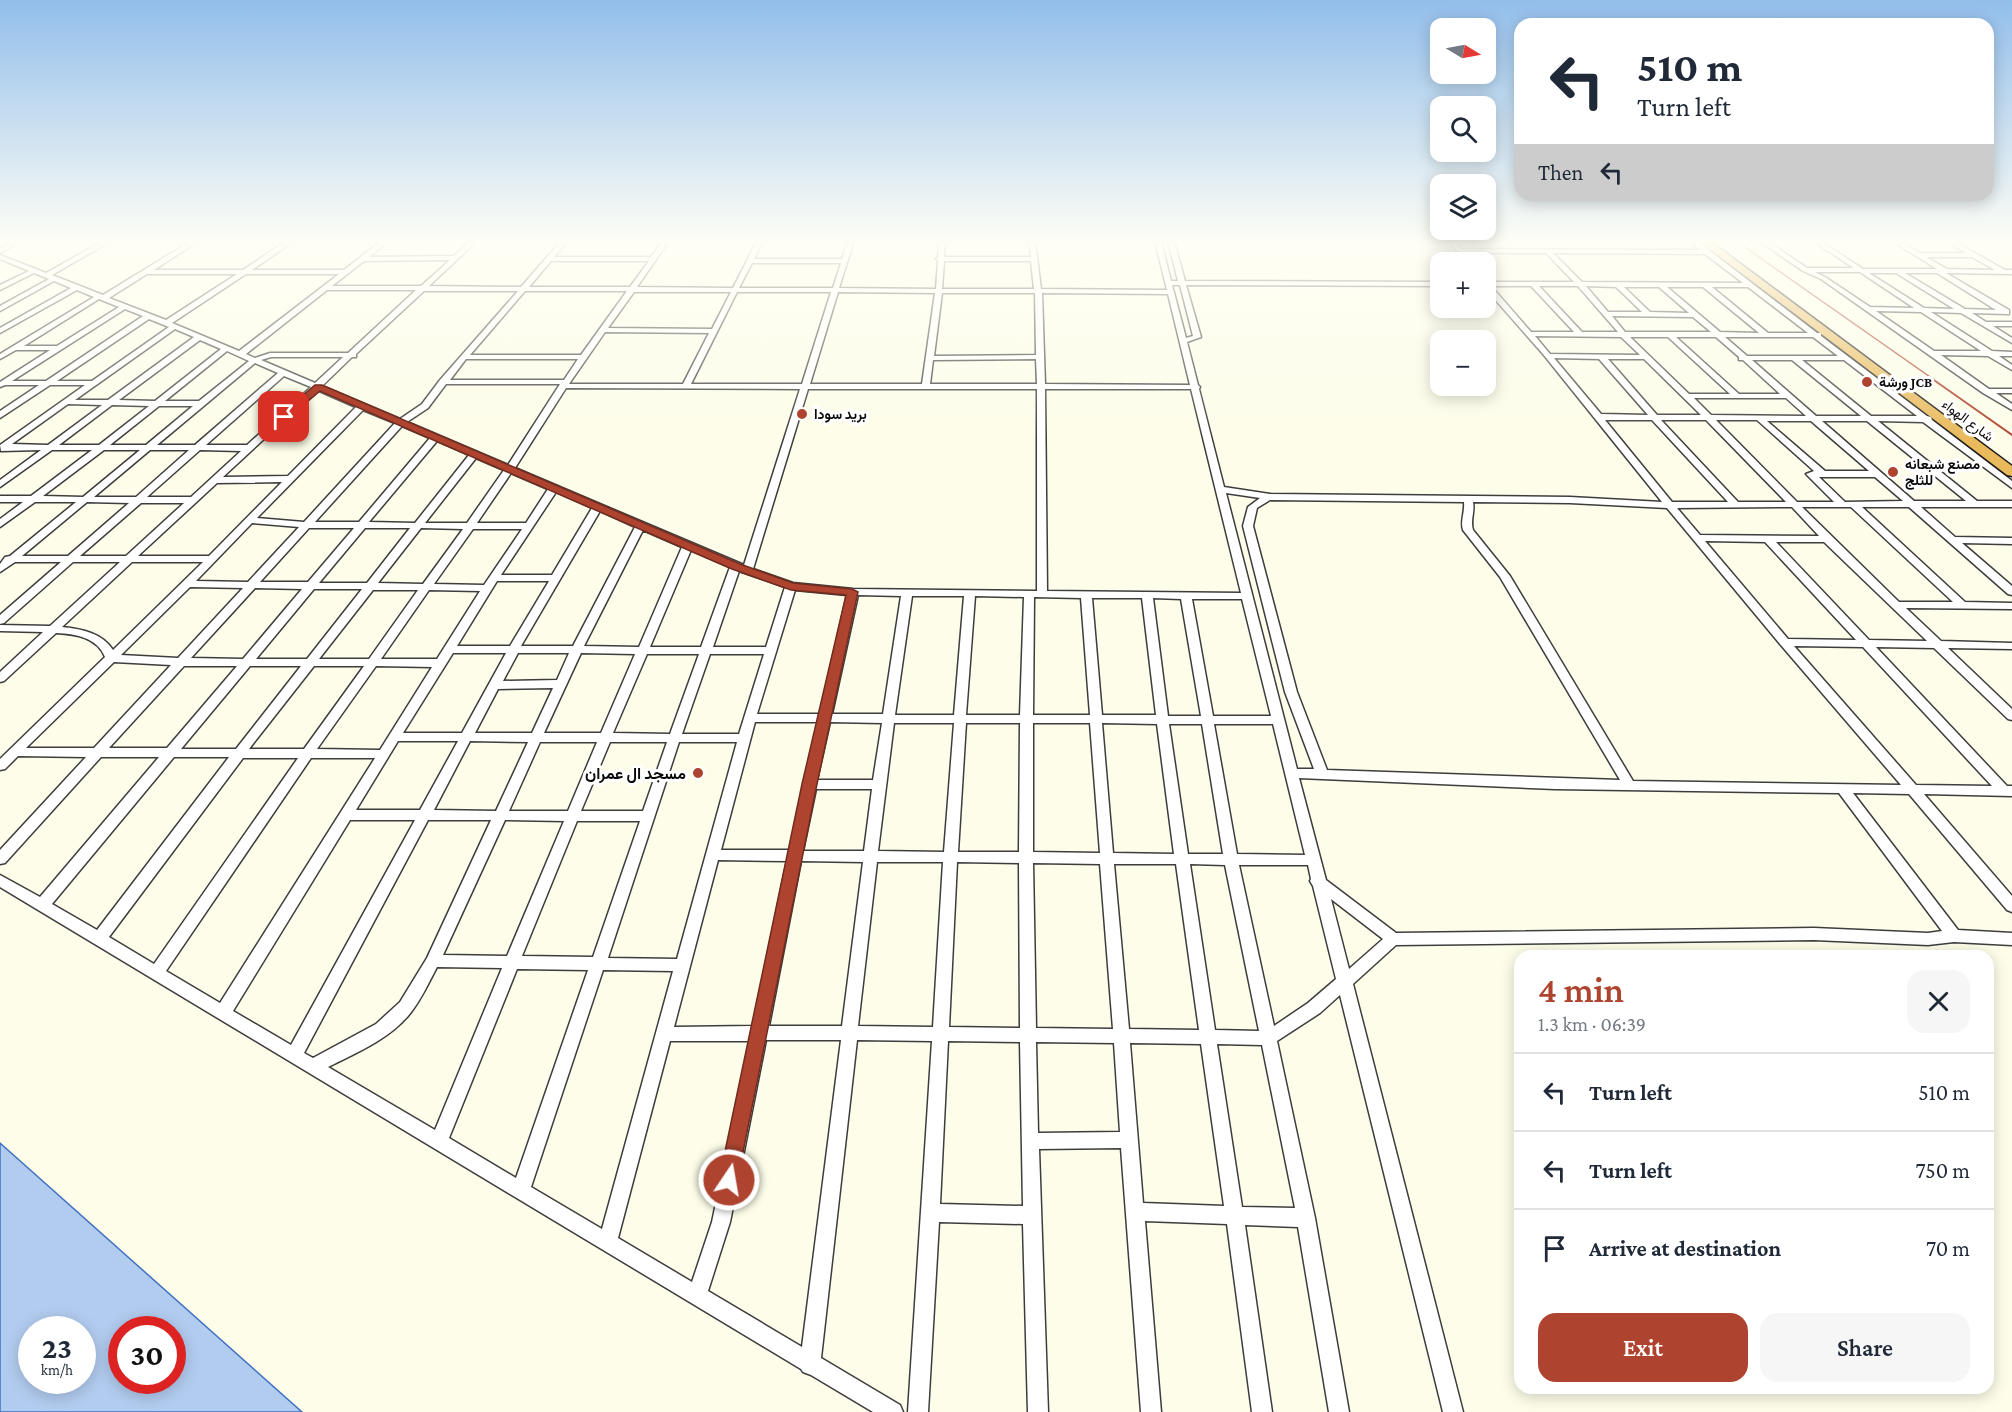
<!DOCTYPE html>
<meta charset="utf-8">
<style>
body{margin:0;font-family:"Crimson Pro",Vazirmatn,serif;background:#f6f6f7;color:#1f2937;height:100vh;display:flex;flex-direction:column;font-size:22px;white-space:nowrap}
*{box-sizing:border-box;margin:0}
p{font-size:20px;color:#747a83}
.icon{flex:none;width:33px;height:33px;fill:none;stroke:currentColor;stroke-width:2;stroke-linecap:round;stroke-linejoin:round}
.map{position:relative;flex:1;overflow:hidden}
.drawer{position:absolute;left:1514px;top:950px;width:480px;height:444px;display:flex;flex-direction:column;background:#fff;border-radius:18px;box-shadow:0 3px 15px #0003}
.drawer>*{flex:none}
.guide{position:absolute;left:1514px;top:18px;width:480px;height:183px;border-radius:18px;box-shadow:0 3px 15px #0003;background:#fff;color:#1f2937;overflow:hidden}
.needle{width:39px;rotate:100deg}
.controls{position:absolute;left:1430px;top:18px;display:grid;gap:12px}
.controls a{display:grid;place-items:center;width:66px;height:66px;border-radius:12px;background:#fff;box-shadow:0 3px 15px #0003;font-size:30px}
.speed{position:absolute;left:18px;top:1316px;display:flex;gap:12px;font-size:30px;font-weight:700;text-align:center}
.speed>*{display:grid;place-content:center;width:78px;height:78px;border-radius:50%;background:#fff;box-shadow:0 3px 15px #0003;line-height:1}
.speed small{font-size:15px;font-weight:400}
.speed .limit{border:9px solid #d22;background:#fff;color:#111}
.pin{position:absolute;display:grid;place-items:center;width:51px;height:51px;color:#fff;margin:-26px;border-radius:12px;box-shadow:0 3px 9px #0006}
.me{position:absolute;width:66px;margin:-33px;rotate:12deg;stroke-linejoin:round;filter:drop-shadow(0 0 4px #0008)}
.turn{display:flex;align-items:center;gap:21px;height:126px;padding:0 24px;font-size:27px}
.turn .icon{width:78px;height:78px;stroke-width:2.5}
.turn b{display:block;font-size:42px;line-height:51px}
.then{display:flex;align-items:center;height:57px;padding:0 24px;background:#0003;gap:12px;font-size:22px}
.round{display:grid;place-items:center;flex:none;width:63px;height:63px;border-radius:18px;background:#f6f6f7}
.head{display:flex;align-items:center;justify-content:space-between;height:102px;padding:0 24px}
h1{font-size:36px;font-weight:600;line-height:45px;color:#ae442f}
.action{display:flex;gap:12px;margin-top:auto;padding:12px 24px}
.action a{flex:1;height:69px;border-radius:18px;background:#ae442f;color:#fff;font-size:24px;font-weight:600;line-height:69px;text-align:center}
.action a+a{background:#f6f6f7;color:#1f2937}
ul{padding:0;list-style:none}
li{display:flex;align-items:center;gap:18px;height:78px;padding:0 24px;border-top:2px solid #e0e1e3}
li div{flex:1}
li b{display:block;font-size:22px}
li em{font-style:normal}
.map>svg:first-child{display:block}
.water{fill:#b2ccf0;stroke:#4072c1;stroke-width:1.5;fill-rule:evenodd}
.lines{fill:none;stroke-linecap:round;stroke-linejoin:round}
.minor-casing{stroke:#3d3d3d;stroke-width:3}
.highway-casing{stroke:#1b1b1b;stroke-width:3}
.minor{fill:#fff;fill-rule:evenodd}
.highway{fill:#e8ba5c;fill-rule:evenodd}
.rail-far1{stroke:#ae442f;stroke-width:1.5}
.rail{stroke:#ae442f;stroke-width:2}
.route{fill:#ae442f;stroke:#712c1f;stroke-width:1.5}
.poi-dot{fill:#ae442f;stroke:#fff;stroke-width:2}
.labels{text-anchor:middle;dominant-baseline:central;stroke-width:6;stroke-linejoin:round;paint-order:stroke}
.far-poi-label{font-size:14px;font-weight:bold;fill:#0a0a0a;stroke:#fff;text-anchor:start}
.far-street-label{font-size:14px;fill:#0a0a0a;stroke:#fff}
.poi-label{font-size:16px;font-weight:bold;fill:#0a0a0a;stroke:#fff;text-anchor:end}
</style>
<div class="map">
<svg width="2012" height="1412" viewBox="0 0 2012 1412">
<rect width="100%" height="100%" fill="#fdfde9"/>
<path class="water" d="M 0,1143 L 302,1412 L 0,1412 ZM 32,1329 L 82,1329 L 82,1380 L 32,1380 ZM 122,1329 L 172,1329 L 172,1380 L 122,1380 Z"/>
<g class="lines">
<defs>
<g id="minor">
<polygon points="13,241 21,241 0,253 0,248"/>
<path d="M 103,241 L 111,241 L 52,275 L 103,295 L 191,241 L 199,241 L 154,270 L 243,270 L 286,241 L 294,241 L 252,270 L 344,270 L 381,241 L 389,241 L 369,257 L 454,256 L 470,241 L 477,241 L 429,286 L 521,287 L 561,241 L 568,241 L 554,257 L 651,257 L 663,241 L 669,241 L 637,287 L 733,288 L 757,241 L 763,241 L 754,259 L 842,259 L 848,241 L 854,241 L 839,288 L 936,289 L 938,261 L 936,259 L 938,257 L 939,241 L 945,241 L 944,257 L 1031,257 L 1029,241 L 1035,241 L 1041,289 L 1167,290 L 1155,241 L 1161,241 L 1171,281 L 1178,281 L 1168,241 L 1174,241 L 1185,281 L 1440,282 L 1440,286 L 1186,285 L 1201,337 L 1187,342 L 1198,385 L 1200,387 L 1199,389 L 1224,487 L 1270,494 L 1570,497 L 1662,502 L 1543,354 L 1485,288 L 1485,282 L 1574,282 L 1546,253 L 1464,253 L 1471,262 L 1465,262 L 1449,241 L 1456,241 L 1461,249 L 1700,250 L 1689,241 L 1697,241 L 1817,333 L 1821,333 L 1821,336 L 1927,416 L 1931,417 L 1932,420 L 2012,481 L 2012,488 L 1923,422 L 1878,421 L 1977,501 L 2012,501 L 2012,507 L 1921,507 L 1955,537 L 2012,538 L 2012,544 L 1962,543 L 2012,586 L 2012,595 L 2008,594 L 1909,507 L 1862,507 L 1965,602 L 2012,603 L 2012,609 L 1906,608 L 1941,641 L 2012,643 L 2012,649 L 1948,648 L 2012,709 L 2012,720 L 2008,719 L 1934,648 L 1876,647 L 2007,786 L 2012,786 L 2012,796 L 1924,794 L 2012,896 L 2012,912 L 2007,910 L 1909,794 L 1853,793 L 1958,930 L 2012,933 L 2012,945 L 1954,942 L 1928,945 L 1814,940 L 1396,945 L 1353,984 L 1463,1412 L 1443,1412 L 1340,995 L 1320,1013 L 1277,1041 L 1315,1218 L 1349,1412 L 1329,1412 L 1298,1227 L 1245,1225 L 1272,1412 L 1252,1412 L 1227,1224 L 1145,1221 L 1161,1412 L 1141,1412 L 1121,1148 L 1039,1149 L 1048,1412 L 1028,1412 L 1023,1224 L 939,1222 L 928,1412 L 908,1412 L 932,1041 L 857,1040 L 821,1358 L 900,1405 L 903,1412 L 873,1412 L 811,1375 L 803,1372 L 801,1369 L 0,887 L 0,875 L 40,897 L 159,757 L 101,757 L 5,863 L 0,864 L 0,850 L 86,757 L 18,756 L 5,769 L 0,770 L 0,759 L 105,657 C 97,637 75,634 56,633 L 4,681 L 0,682 L 0,672 L 43,632 L 0,631 L 0,625 L 50,626 L 120,562 L 73,562 L 4,623 L 0,624 L 0,615 L 61,562 L 15,562 L 0,572 L 0,564 L 5,557 L 10,556 L 76,502 L 35,502 L 0,527 L 0,519 L 23,502 L 0,502 L 0,496 L 31,496 L 92,450 L 52,450 L 0,487 L 0,480 L 41,450 L 1,451 L 0,445 L 85,385 L 50,385 L 0,418 L 0,411 L 39,385 L 5,385 L 0,387 L 0,382 L 50,350 L 16,350 L 0,359 L 0,354 L 94,297 L 77,290 L 0,333 L 0,328 L 71,288 L 54,281 L 0,311 L 0,306 L 49,279 L 34,273 L 0,290 L 0,285 L 29,271 L 0,259 L 0,255 L 46,273 ZM 1553,253 L 1705,254 L 1743,283 L 1582,282 ZM 450,260 L 421,286 L 332,286 L 364,261 ZM 551,261 L 649,261 L 630,287 L 529,287 ZM 944,261 L 1031,261 L 1034,289 L 942,289 ZM 752,263 L 841,263 L 833,288 L 739,288 ZM 147,274 L 237,274 L 166,320 L 109,298 ZM 246,274 L 339,274 L 239,351 L 172,323 ZM 1172,285 L 1180,285 L 1193,336 L 1186,338 ZM 1491,286 L 1531,286 L 1574,332 L 1531,332 ZM 1539,286 L 1578,286 L 1618,332 L 1582,332 ZM 1586,286 L 1616,287 L 1642,312 L 1608,312 ZM 1624,287 L 1659,287 L 1689,313 L 1650,312 ZM 1667,287 L 1703,287 L 1759,333 L 1720,332 ZM 1712,287 L 1748,287 L 1808,333 L 1768,333 ZM 327,290 L 416,290 L 348,353 L 270,353 L 255,358 L 246,354 ZM 424,291 L 518,291 L 440,380 L 422,404 L 400,419 L 322,386 L 352,357 L 356,357 L 356,354 ZM 525,291 L 627,291 L 581,355 L 470,355 ZM 634,292 L 731,292 L 712,329 L 608,328 ZM 737,292 L 831,292 L 802,384 L 691,384 ZM 838,292 L 935,293 L 922,384 L 810,384 ZM 942,293 L 1035,293 L 1036,355 L 934,356 ZM 1042,293 L 1168,294 L 1190,385 L 1045,384 ZM 99,299 L 119,307 L 57,346 L 24,346 ZM 125,309 L 143,316 L 46,381 L 12,381 ZM 1612,316 L 1693,317 L 1711,332 L 1625,332 ZM 149,319 L 169,327 L 92,381 L 57,381 ZM 175,329 L 194,337 L 108,400 L 75,400 ZM 605,332 L 709,333 L 683,384 L 569,384 ZM 1535,336 L 1621,337 L 1640,355 L 1550,354 ZM 1630,337 L 1668,337 L 1730,394 L 1689,394 ZM 1676,337 L 1716,337 L 1739,357 L 1739,360 L 1743,360 L 1780,394 L 1739,394 ZM 1725,337 L 1813,337 L 1838,356 L 1747,356 ZM 200,340 L 221,349 L 155,401 L 119,400 ZM 227,351 L 249,361 L 199,401 L 165,401 ZM 271,357 L 343,357 L 315,383 L 261,360 ZM 1554,358 L 1599,359 L 1648,415 L 1601,414 ZM 466,359 L 578,359 L 564,380 L 450,380 ZM 1036,359 L 1037,384 L 930,384 L 933,360 ZM 1608,359 L 1644,359 L 1701,415 L 1657,415 ZM 1752,360 L 1792,360 L 1861,416 L 1816,416 ZM 1802,360 L 1844,360 L 1917,416 L 1871,416 ZM 255,363 L 278,373 L 195,445 L 157,445 ZM 284,376 L 311,387 L 247,445 L 206,445 ZM 446,384 L 560,384 L 508,465 L 407,422 L 428,408 ZM 566,388 L 800,389 L 744,565 L 515,468 ZM 808,389 L 1037,389 L 1037,591 L 853,589 L 793,583 L 753,569 ZM 1045,389 L 1191,389 L 1241,593 L 1047,591 ZM 317,390 L 356,407 L 288,476 L 223,477 ZM 1694,398 L 1786,398 L 1806,416 L 1711,415 ZM 68,404 L 102,405 L 48,445 L 12,444 ZM 112,405 L 149,406 L 99,445 L 59,445 ZM 159,406 L 193,406 L 146,445 L 110,445 ZM 363,410 L 395,423 L 304,522 L 257,518 ZM 1605,420 L 1652,420 L 1728,502 L 1672,502 ZM 1661,420 L 1706,420 L 1786,502 L 1738,502 ZM 1716,420 L 1757,420 L 1814,471 L 1806,474 L 1834,502 L 1797,502 ZM 1767,421 L 1811,421 L 1869,471 L 1825,471 ZM 1822,421 L 1867,421 L 1966,501 L 1914,501 ZM 402,426 L 430,438 L 359,522 L 315,522 ZM 437,441 L 469,455 L 415,523 L 369,522 ZM 104,450 L 140,450 L 83,497 L 43,496 ZM 150,450 L 189,450 L 136,497 L 94,497 ZM 200,450 L 241,451 L 191,497 L 147,497 ZM 476,458 L 504,470 L 467,523 L 425,523 ZM 511,473 L 548,489 L 526,523 L 477,523 ZM 1819,477 L 1875,477 L 1903,501 L 1845,502 ZM 282,482 L 209,556 L 138,556 L 217,483 ZM 556,492 L 592,508 L 552,575 L 501,575 ZM 1226,493 L 1260,498 L 1248,507 L 1243,526 L 1285,692 L 1314,769 L 1297,769 ZM 1270,500 L 1464,502 C 1465,513 1460,521 1463,530 L 1500,577 L 1620,780 L 1327,770 L 1297,692 L 1253,526 L 1257,508 ZM 87,502 L 129,503 L 68,556 L 22,556 ZM 1473,502 L 1570,503 L 1667,508 L 1780,644 L 1901,785 L 1633,781 L 1510,576 L 1473,530 C 1470,520 1475,512 1473,502 ZM 141,503 L 184,503 L 126,556 L 80,556 ZM 1792,507 L 1819,536 L 1700,535 L 1677,508 ZM 1802,507 L 1851,507 L 1953,602 L 1899,602 ZM 600,511 L 635,527 L 573,646 L 521,646 ZM 252,523 L 299,527 L 248,582 L 196,581 ZM 309,528 L 354,528 L 308,582 L 260,582 ZM 365,528 L 410,528 L 367,583 L 319,583 ZM 421,528 L 463,529 L 423,584 L 378,583 ZM 473,529 L 522,529 L 484,585 L 434,584 ZM 643,530 L 682,547 L 639,647 L 584,646 ZM 1705,541 L 1765,542 L 1856,640 L 1788,639 ZM 1776,542 L 1824,542 L 1927,641 L 1869,640 ZM 691,550 L 730,567 L 701,647 L 650,647 ZM 132,562 L 203,562 L 113,650 C 102,633 82,629 62,627 ZM 739,571 L 785,587 L 766,647 L 713,647 ZM 497,581 L 549,581 L 510,646 L 457,646 ZM 190,587 L 243,588 L 178,658 L 121,655 ZM 255,588 L 302,589 L 243,659 L 191,658 ZM 314,589 L 362,589 L 307,659 L 256,659 ZM 373,590 L 418,590 L 369,659 L 319,659 ZM 429,590 L 480,591 L 437,659 L 381,659 ZM 795,590 L 847,595 L 820,714 L 757,714 ZM 858,595 L 901,596 L 883,714 L 832,714 ZM 912,596 L 964,596 L 954,715 L 895,715 ZM 975,596 L 1024,597 L 1020,715 L 966,715 ZM 1034,597 L 1081,598 L 1090,715 L 1033,715 ZM 1092,598 L 1142,598 L 1156,715 L 1102,715 ZM 1153,598 L 1181,599 L 1201,716 L 1168,716 ZM 1192,599 L 1242,599 L 1271,716 L 1213,716 ZM 1794,646 L 1863,647 L 1992,786 L 1916,785 ZM 453,653 L 506,653 L 462,733 L 403,733 ZM 518,653 L 569,653 L 557,680 L 503,681 ZM 581,653 L 635,654 L 601,733 L 544,733 ZM 647,654 L 699,654 L 670,734 L 613,733 ZM 710,654 L 764,654 L 739,734 L 682,734 ZM 114,662 L 171,665 L 94,748 L 26,748 ZM 184,666 L 237,666 L 167,748 L 109,748 ZM 250,666 L 301,666 L 236,749 L 181,749 ZM 314,666 L 364,666 L 304,749 L 249,749 ZM 376,666 L 432,667 L 380,750 L 317,749 ZM 553,688 L 532,733 L 475,733 L 498,689 ZM 755,722 L 818,722 L 790,850 L 721,850 ZM 830,722 L 882,723 L 873,780 L 817,780 ZM 894,723 L 954,723 L 944,852 L 878,851 ZM 966,723 L 1020,723 L 1019,852 L 958,852 ZM 1033,723 L 1090,723 L 1100,853 L 1033,852 ZM 1102,723 L 1157,724 L 1174,854 L 1113,853 ZM 1169,724 L 1202,724 L 1223,854 L 1188,854 ZM 1214,724 L 1273,724 L 1305,855 L 1237,854 ZM 398,741 L 458,741 L 420,810 L 356,810 ZM 470,741 L 528,742 L 496,811 L 434,810 ZM 540,742 L 597,742 L 568,811 L 509,811 ZM 610,742 L 667,742 L 643,811 L 581,811 ZM 679,742 L 737,742 L 677,959 L 608,958 ZM 174,757 L 229,757 L 97,930 L 52,904 ZM 243,758 L 298,758 L 154,964 L 109,937 ZM 311,758 L 375,758 L 220,1003 L 166,971 ZM 1299,778 L 1555,789 L 1839,793 L 1942,931 L 1928,933 L 1814,928 L 1396,933 L 1326,880 ZM 816,789 L 872,789 L 864,851 L 803,851 ZM 350,820 L 415,820 L 291,1045 L 233,1011 ZM 428,820 L 491,820 L 427,958 L 400,1002 L 376,1024 L 313,1058 L 304,1053 ZM 505,820 L 564,821 L 507,956 L 443,955 ZM 577,821 L 640,821 L 593,957 L 522,956 ZM 718,860 L 787,861 L 753,1026 L 674,1027 ZM 801,861 L 863,862 L 842,1026 L 769,1026 ZM 877,862 L 943,862 L 933,1027 L 858,1026 ZM 957,862 L 1019,863 L 1020,1028 L 949,1027 ZM 1033,863 L 1100,864 L 1113,1029 L 1036,1028 ZM 1114,864 L 1176,864 L 1199,1030 L 1129,1029 ZM 1190,864 L 1225,865 L 1259,1031 L 1215,1030 ZM 1239,865 L 1308,865 L 1311,879 L 1310,881 L 1313,886 L 1336,979 L 1308,1003 L 1274,1026 ZM 1331,899 L 1383,939 L 1349,969 ZM 437,967 L 502,968 L 435,1130 L 328,1067 C 356,1053 387,1040 408,1016 C 420,1002 428,984 437,967 ZM 517,969 L 588,970 L 516,1178 L 449,1138 ZM 603,970 L 673,971 L 602,1229 L 531,1187 ZM 766,1040 L 841,1040 L 802,1347 L 708,1291 L 730,1222 ZM 670,1041 L 750,1041 L 712,1222 L 692,1282 L 618,1238 ZM 948,1041 L 1020,1042 L 1023,1206 L 940,1204 ZM 1036,1042 L 1114,1043 L 1120,1132 L 1038,1133 ZM 1130,1043 L 1201,1044 L 1224,1206 L 1143,1203 ZM 1217,1044 L 1262,1045 L 1295,1208 L 1242,1207 Z"/>
<path d="M 1759,241 L 1767,241 L 1807,268 L 1854,268 L 1813,241 L 1821,241 L 1863,269 L 1937,269 L 1892,241 L 1900,241 L 1920,253 L 1966,253 L 1946,241 L 1954,241 L 2005,270 L 2012,270 L 2012,274 L 1946,273 L 2009,310 L 2009,314 L 2006,314 L 1972,313 L 1986,322 L 2012,322 L 2012,326 L 1993,326 L 2012,338 L 2012,343 L 1961,313 L 1931,312 L 1992,351 L 2012,352 L 2012,356 L 1999,356 L 2012,365 L 2012,370 L 1988,356 L 1941,355 L 1989,389 L 2012,389 L 2012,393 L 1996,393 L 2012,404 L 2012,410 L 1983,393 L 1821,279 L 1803,271 ZM 1926,257 L 1972,257 L 1995,270 L 1947,269 ZM 1815,272 L 1860,272 L 1914,308 L 1870,307 L 1825,277 ZM 1869,273 L 1896,273 L 1954,309 L 1924,308 ZM 1905,273 L 1937,273 L 1996,310 L 1965,309 ZM 1876,311 L 1921,312 L 1981,351 L 1934,351 Z"/>
</g>
<polygon id="highway" points="1699,241 1710,241 2012,466 2012,476 2007,475"/>
</defs>
<use href="#minor" class="minor-casing"/>
<use href="#highway" class="highway-casing"/>
<use href="#minor" class="minor"/>
<use href="#highway" class="highway"/>
<polyline class="rail-far1" points="1736,241 1933,379"/>
<polyline class="rail" points="1931,378 2012,435"/>
</g>
<linearGradient id="sky" x2="0" y2="1"><stop stop-color="#92beeb"/><stop offset="0.55" stop-color="#fefef5"/><stop offset="1" stop-color="#fefef5" stop-opacity="0"/></linearGradient>
<rect width="2012" height="439" fill="url(#sky)"/>
<polygon class="route" points="315,385 322,385 740,564 793,583 852,589 858,592 817,784 736,1187 729,1190 722,1187 719,1180 802,784 846,595 791,590 732,569 320,391 287,419 280,419 280,415"/>
<g class="poi-dot">
<circle cx="1867" cy="382" r="6"/>
<circle cx="802" cy="414" r="6"/>
<circle cx="1893" cy="472" r="6"/>
<circle cx="698" cy="773" r="6"/>
</g>
<g class="labels">
<g class="far-poi-label">
<text x="1879" y="382">ورشة JCB</text>
<text x="814" y="414">بريد سودا</text>
<text x="1905" y="464">مصنع شبعانه<tspan x="1905" dy="16">للثلج</tspan></text>
</g>
<g class="far-street-label">
<text transform="translate(1968 420) rotate(37)">شارع الهواء</text>
</g>
<g class="poi-label">
<text x="686" y="773">مسجد ال عمران</text>
</g>
</g>
</svg>
<div class="controls">
<a><svg class="needle" viewBox="-14 -14 28 28"><path d="M0-13l5 13h-10z" fill="#e53935"/><path d="M0 13l5-13h-10z" fill="#747a83"/></svg></a>
<a><svg class="icon" aria-label="search" viewBox="0 0 24 24"><circle cx="10" cy="10" r="6"/><path d="M15 15l6 6"/></svg></a>
<a><svg class="icon" aria-label="layers" viewBox="0 0 24 24"><path d="M12 4l9 5-9 5-9-5zM3 14l9 5 9-5"/></svg></a>
<a>+</a>
<a>−</a>
</div>
<div class="speed"><div>23<small>km/h</small></div><div class="limit">30</div></div>
<div class="pin" style="left:284px;top:417px;background:#d93025"><svg class="icon" aria-label="arrive" viewBox="0 0 24 24"><path d="M6 21V4h12l-3 4 3 4H6"/></svg></div>
<svg class="me" style="left:729px;top:1180px" viewBox="-20 -20 40 40"><circle r="17" fill="#ae442f" stroke="#fff" stroke-width="3"/><path d="M0-11L8 9 0 5-8 9z" fill="#fff"/></svg>
<div class="guide">
<div class="turn"><svg class="icon" aria-label="left" viewBox="0 0 24 24"><path d="M17 20v-9H6M10 6l-5 5 5 5"/></svg><div><b>510 m</b>Turn left</div></div>
<div class="then">Then<svg class="icon" aria-label="left" viewBox="0 0 24 24"><path d="M17 20v-9H6M10 6l-5 5 5 5"/></svg></div>
</div>
<section class="drawer">
<div class="head"><div><h1>4 min</h1><p>1.3 km · 06:39</p></div><a class="round"><svg class="icon" aria-label="close" viewBox="0 0 24 24"><path d="M6 6l12 12M18 6L6 18"/></svg></a></div>
<ul>
<li><svg class="icon" aria-label="left" viewBox="0 0 24 24"><path d="M17 20v-9H6M10 6l-5 5 5 5"/></svg><div><b>Turn left</b></div><em>510 m</em></li>
<li><svg class="icon" aria-label="left" viewBox="0 0 24 24"><path d="M17 20v-9H6M10 6l-5 5 5 5"/></svg><div><b>Turn left</b></div><em>750 m</em></li>
<li><svg class="icon" aria-label="arrive" viewBox="0 0 24 24"><path d="M6 21V4h12l-3 4 3 4H6"/></svg><div><b>Arrive at destination</b></div><em>70 m</em></li>
</ul>
<div class="action"><a>Exit</a><a>Share</a></div>
</section>
</div>
